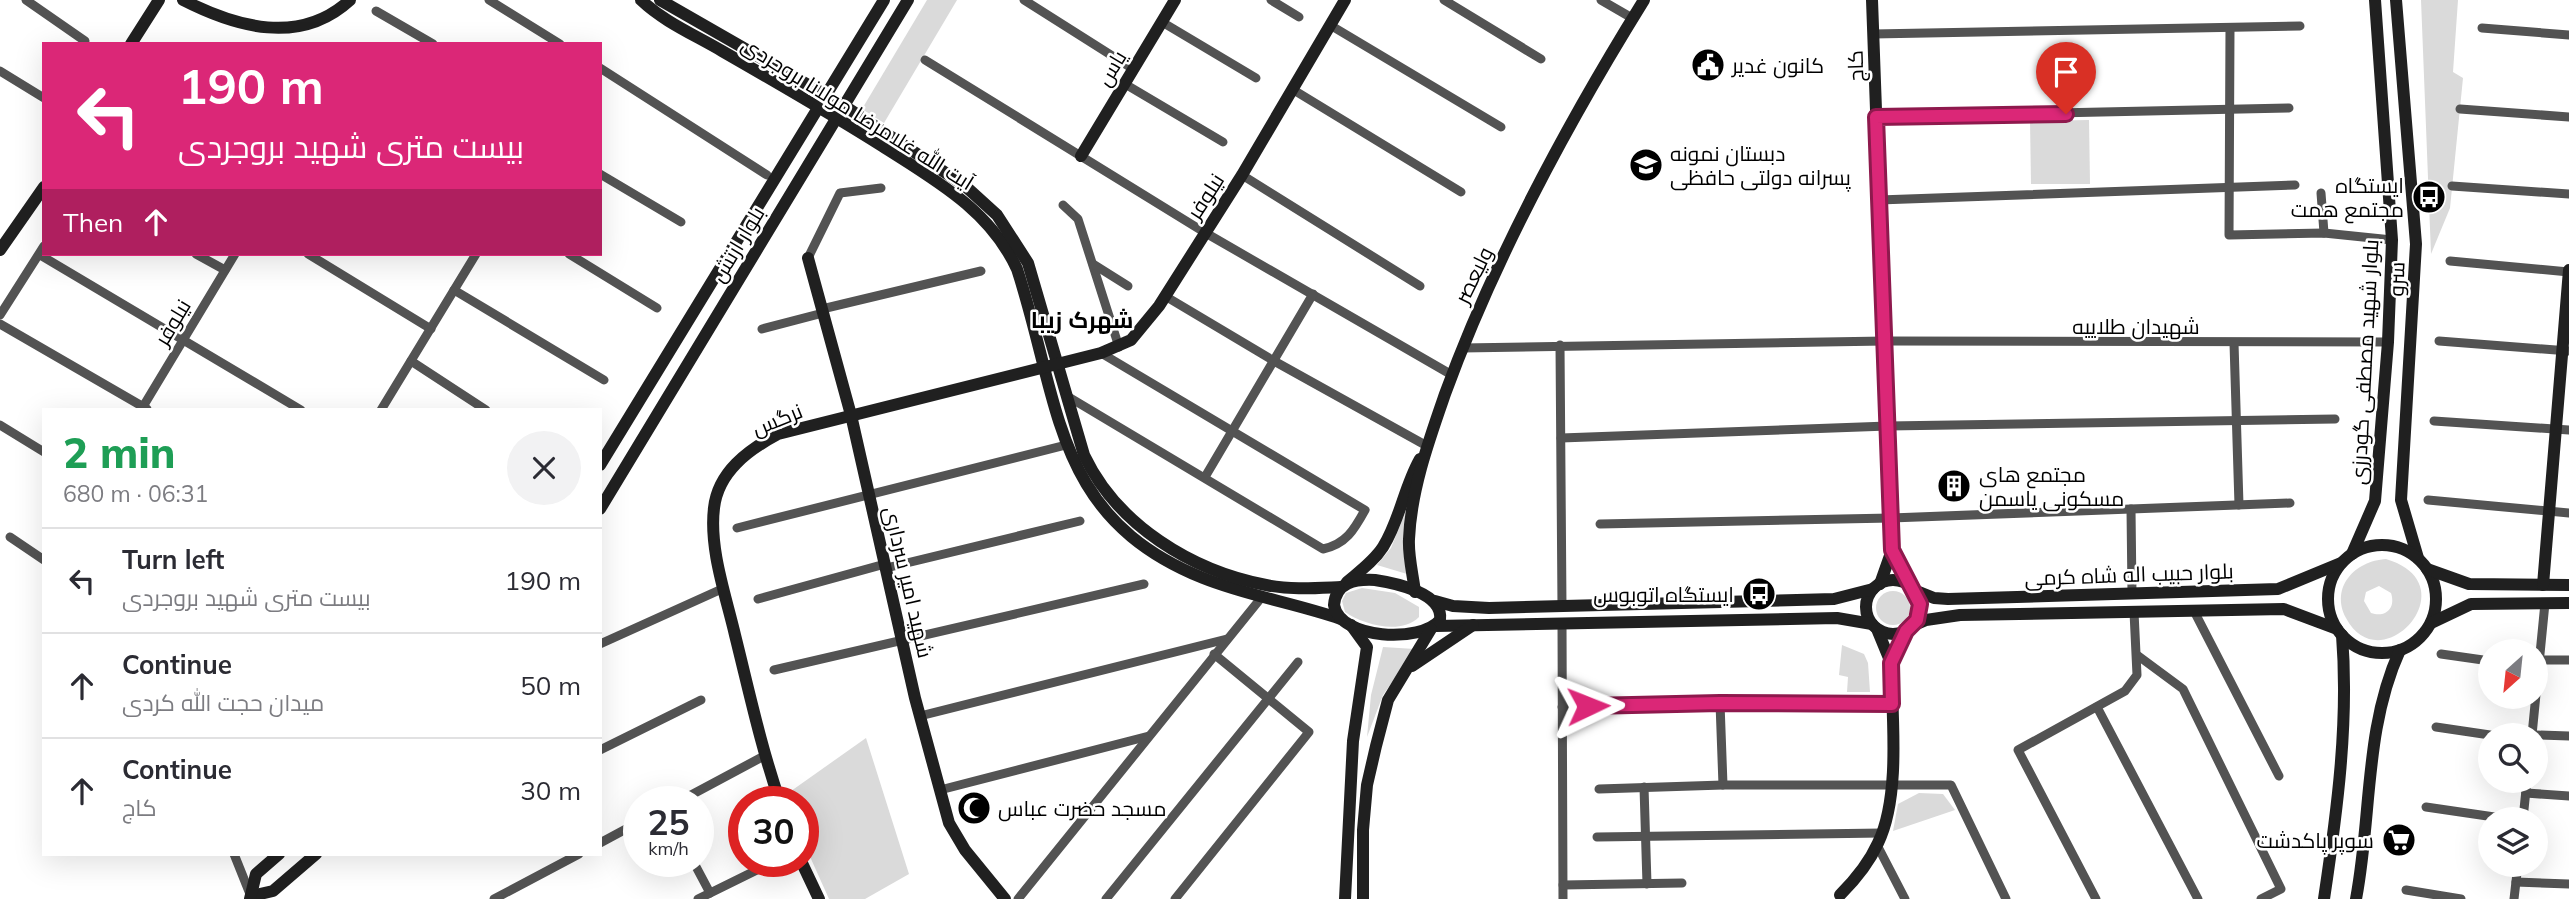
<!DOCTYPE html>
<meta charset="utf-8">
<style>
body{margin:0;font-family:Mulish,Cairo,sans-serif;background:#f2f2f3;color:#2b2b33;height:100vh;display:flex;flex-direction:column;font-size:26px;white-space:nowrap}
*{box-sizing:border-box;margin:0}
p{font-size:23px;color:#7c7c81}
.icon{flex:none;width:38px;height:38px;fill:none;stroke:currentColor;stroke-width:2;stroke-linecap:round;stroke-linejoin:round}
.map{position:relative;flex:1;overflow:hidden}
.side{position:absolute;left:42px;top:408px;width:560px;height:448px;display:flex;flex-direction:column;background:#fff;border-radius:0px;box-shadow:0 7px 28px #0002}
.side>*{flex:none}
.guide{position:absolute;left:42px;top:42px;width:560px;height:214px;border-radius:0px;box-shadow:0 7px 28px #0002;background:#db2777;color:#fff;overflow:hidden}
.needle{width:46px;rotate:207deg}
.fabs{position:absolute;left:2478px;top:639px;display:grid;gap:14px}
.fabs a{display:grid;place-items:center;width:70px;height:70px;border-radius:50%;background:#fff;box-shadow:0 7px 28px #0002;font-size:35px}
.speed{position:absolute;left:623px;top:786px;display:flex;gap:14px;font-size:35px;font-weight:700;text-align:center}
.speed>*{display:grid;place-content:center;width:91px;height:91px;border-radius:50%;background:#fff;box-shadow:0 7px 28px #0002;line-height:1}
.speed small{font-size:18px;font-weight:400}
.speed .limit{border:10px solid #d22;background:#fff;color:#111}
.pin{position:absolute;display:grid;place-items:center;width:60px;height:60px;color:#fff;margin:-72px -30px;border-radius:50% 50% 50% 0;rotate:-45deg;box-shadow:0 0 7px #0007}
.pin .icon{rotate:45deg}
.me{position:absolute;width:77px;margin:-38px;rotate:88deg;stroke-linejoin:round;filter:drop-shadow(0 0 5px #0008)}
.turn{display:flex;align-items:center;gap:24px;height:147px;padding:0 21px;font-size:32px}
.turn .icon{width:91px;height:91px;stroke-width:2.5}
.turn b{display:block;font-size:49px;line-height:60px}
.then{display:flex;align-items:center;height:66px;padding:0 21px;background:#0003;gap:14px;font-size:26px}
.round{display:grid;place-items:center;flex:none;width:74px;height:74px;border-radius:37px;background:#f2f2f3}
.head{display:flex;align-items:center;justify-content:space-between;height:119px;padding:0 21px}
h1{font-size:42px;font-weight:800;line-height:52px;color:#1e9e55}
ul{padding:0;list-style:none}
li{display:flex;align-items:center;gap:21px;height:105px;padding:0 21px;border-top:2px solid #e1e1e2}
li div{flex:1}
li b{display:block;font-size:26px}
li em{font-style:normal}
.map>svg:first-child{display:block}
.green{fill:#dadada;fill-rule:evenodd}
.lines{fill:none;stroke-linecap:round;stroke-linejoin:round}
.street{stroke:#535353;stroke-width:9}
.secondary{stroke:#202020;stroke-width:12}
.route-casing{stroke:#8e194d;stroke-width:18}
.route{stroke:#db2777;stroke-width:12}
.labels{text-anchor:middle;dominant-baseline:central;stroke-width:5;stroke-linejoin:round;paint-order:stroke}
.poi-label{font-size:21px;fill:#000;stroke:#fff;text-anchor:start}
.street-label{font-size:21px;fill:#000;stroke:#fff}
.neighbourhood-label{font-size:23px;font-weight:bold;fill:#000;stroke:#fff}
</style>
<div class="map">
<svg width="2569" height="899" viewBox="0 0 2569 899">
<rect width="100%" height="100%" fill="#fff"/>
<g class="green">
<polygon points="927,0 957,0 884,123 862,109"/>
<polygon points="2421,0 2458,0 2453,72 2463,78 2450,208 2431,254"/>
<polygon points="2089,120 2090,184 2031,184 2030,121"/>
<polygon points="1414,491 1403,540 1407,574 1377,565 1391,548"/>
<path d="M 2386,559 C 2471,584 2381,684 2346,618 C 2330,587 2355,561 2386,559 ZM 2379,586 L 2391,593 C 2396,608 2386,618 2371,613 L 2364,601 L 2366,592 Z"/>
<path d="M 1362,588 L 1395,593 L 1419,607 L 1419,617 C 1401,635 1364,625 1345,612 L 1342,601 L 1346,593 Z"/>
<circle cx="1893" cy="608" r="17"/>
<polygon points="1842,645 1864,654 1868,663 1870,692 1847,692 1848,677 1839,675"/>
<polygon points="1383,647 1415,649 1383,695 1367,737 1371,695"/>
<polygon points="866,738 909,874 865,899 829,899 803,841 803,802 786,801 784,796"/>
<polygon points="1919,793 1943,794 1955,810 1893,831 1898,804"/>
</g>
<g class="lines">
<g class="street">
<polyline points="26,0 85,41"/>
<polyline points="489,0 560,44"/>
<polyline points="1024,0 1133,69"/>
<polyline points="1271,0 1299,17"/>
<polyline points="1444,0 1541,59"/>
<polyline points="1601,0 1632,18"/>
<polyline points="376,11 433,44"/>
<polyline points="1162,22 1256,78"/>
<polyline points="1330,25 1501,127"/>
<polyline points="2230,28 2229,235 2324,233 2392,240"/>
<polyline points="2482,28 2569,35"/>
<polyline points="1873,34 2300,26"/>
<polyline points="925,60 1204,232 1452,375"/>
<polyline points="600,68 767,175"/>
<polyline points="0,71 44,98"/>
<polyline points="1125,84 1223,142"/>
<polyline points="1292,89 1461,192"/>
<polyline points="2460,109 2569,117"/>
<polyline points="1876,117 2289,108"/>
<polyline points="600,174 681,222"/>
<polyline points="1242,175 1420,286"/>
<polyline points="2452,186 2569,194"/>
<polyline points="2321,193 2324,233"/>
<polyline points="1879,200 2295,185"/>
<polyline points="1063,205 1078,219 1119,347"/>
<polyline points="196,254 225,270"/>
<polyline points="308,254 431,329"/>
<polyline points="569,254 657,308"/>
<polyline points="40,255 301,410"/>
<polyline points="808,258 840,193 881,188"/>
<polyline points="2450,261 2569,272"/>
<polyline points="1093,264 1128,286"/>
<polyline points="454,290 604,380"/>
<polyline points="1165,296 1274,361 1427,446"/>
<polyline points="822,309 981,271"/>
<polyline points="0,315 44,246"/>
<polyline points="0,324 147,409"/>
<polyline points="762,329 823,313"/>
<polyline points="2439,341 2569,351"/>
<polyline points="2234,343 2239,505"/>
<polyline points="1560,345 1562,607"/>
<polyline points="1462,348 1885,341 2388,342"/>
<polyline points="411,361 486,410"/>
<path d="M 1067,396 L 1323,549 C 1346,544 1354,530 1365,510 L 1101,353"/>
<polyline points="141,410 235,254"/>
<polyline points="381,410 476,254"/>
<polyline points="2434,421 2569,430"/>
<polyline points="0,425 44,452"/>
<polyline points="1561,438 1888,426 2335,419"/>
<polyline points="1205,477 1313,294"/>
<polyline points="2428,500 2569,513"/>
<polyline points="2131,509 2132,593"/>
<polyline points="1600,524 1891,518 2290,503"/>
<polyline points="737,528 1066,445"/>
<polyline points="10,537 44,560"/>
<polyline points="886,568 1080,521"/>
<polyline points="758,599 885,564"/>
<polyline points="2194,611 2279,776"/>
<polyline points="1562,623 1563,899"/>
<polyline points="600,644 724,588"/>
<polyline points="2441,654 2490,661"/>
<polyline points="2137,655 2183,689 2281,889 2261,899"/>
<polyline points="2540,660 2569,660"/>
<polyline points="774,670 1144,584"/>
<polyline points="1720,703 1723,785"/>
<polyline points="1562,707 1720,703 1892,704"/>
<polyline points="2097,707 2198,899"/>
<polyline points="920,716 1227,639"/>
<polyline points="2436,727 2490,735"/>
<polyline points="2532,735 2545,603"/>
<polyline points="2536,735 2569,736"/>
<polyline points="600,750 701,700"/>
<polyline points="1644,787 1647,884"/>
<polyline points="1599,789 1723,785 1951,785 2006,899"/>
<polyline points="940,790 1149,736"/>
<polyline points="2526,793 2569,796"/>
<polyline points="678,802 764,756"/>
<polyline points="2426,807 2508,819"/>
<polyline points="2523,819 2527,780"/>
<polyline points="1597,837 1882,833"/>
<polyline points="600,843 639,822"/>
<polyline points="1877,845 1905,899"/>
<polyline points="234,854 250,894"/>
<polyline points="693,861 710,893"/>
<polyline points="2516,882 2569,884"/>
<polyline points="1563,885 1682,883"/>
<polyline points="2406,890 2461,899"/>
<polyline points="494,899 579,854"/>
<polyline points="698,899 775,861"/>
<polyline points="1018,899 1261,598"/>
<polyline points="1106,899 1298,662"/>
<polyline points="1175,899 1309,732 1214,654"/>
<polyline points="2096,899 2018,750 2125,691 2137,675 2134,612"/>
<polyline points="2514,899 2518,864"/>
</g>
<g class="secondary">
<path d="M 183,0 C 236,27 300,46 350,0"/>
<path d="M 641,0 C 664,22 695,35 722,51 C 776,82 830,113 882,146 C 935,180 990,210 1017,269 C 1061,403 1052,517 1203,578 C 1248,596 1295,603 1341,619"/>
<path d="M 660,0 L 843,105 L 964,185 L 997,215 L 1028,263 L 1084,455 C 1117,525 1192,571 1266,585 C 1291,590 1316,588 1341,587"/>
<polyline points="1872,0 1892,550"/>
<polyline points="2396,0 2416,244 2401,500 2418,558"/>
<polyline points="131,44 159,0"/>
<polyline points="1081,156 1175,0"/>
<polyline points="0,250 44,187"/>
<polyline points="808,258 851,415 915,698 949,823 965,850 1005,899"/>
<polyline points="600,465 884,0"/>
<polyline points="600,509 908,0"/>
<circle cx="2382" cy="599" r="54"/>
<polyline points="2352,554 2375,501 2388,342 2392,240 2375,0"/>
<polyline points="2427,569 2469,584 2569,585"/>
<path d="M 1375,580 C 1395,583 1444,593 1440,620 C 1421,643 1340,640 1334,605 C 1336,582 1355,579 1375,580 Z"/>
<circle cx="1893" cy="607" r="27"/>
<path d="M 1347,582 C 1360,571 1374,561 1383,547 C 1400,520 1404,487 1420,459"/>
<polyline points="1880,584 1892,550 1908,585"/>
<polyline points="2543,585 2569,270"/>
<polyline points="1914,590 1934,598 1948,599 2278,589 2341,563"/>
<path d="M 1415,592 C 1413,575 1408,556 1409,539 C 1411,490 1429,440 1445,394 C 1495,257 1567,124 1644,0"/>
<polyline points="1435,601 1453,606 1489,608 1834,599 1873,589"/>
<polyline points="2431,623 2471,604 2569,603"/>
<polyline points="1436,626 1837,618 1872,624"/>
<polyline points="1912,626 1926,620 1960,615 2284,609 2337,629"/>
<polyline points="1877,629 1891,663 1906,631"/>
<polyline points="1412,666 1473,625"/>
<path d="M 780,802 C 761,747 749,691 735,635 C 726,596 709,549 714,508 C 718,472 748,450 778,434 L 1101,353 L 1131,340 L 1159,306 L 1242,175 L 1345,0"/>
<polyline points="801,861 819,899"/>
<path d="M 1840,895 C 1855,880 1869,863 1878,843 C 1901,796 1892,715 1891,663"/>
<polyline points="251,896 273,891 316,854"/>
<polyline points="250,899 256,874 279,854"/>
<polyline points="1345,899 1353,741 1367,647 1351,625"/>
<polyline points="1363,899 1363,830 1367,785 1376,746 1388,700 1431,629"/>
<path d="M 2324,899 C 2337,812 2349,723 2342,635"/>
<path d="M 2356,899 C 2372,815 2364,729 2400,650"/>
</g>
</g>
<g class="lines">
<defs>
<polyline id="route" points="1588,706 1720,703 1892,704 1891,663 1906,631 1917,620 1920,604 1892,550 1876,117 2066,114"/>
</defs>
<use href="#route" class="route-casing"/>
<use href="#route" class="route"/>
</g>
<defs>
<symbol id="civic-disc" viewBox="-11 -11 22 22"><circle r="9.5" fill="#000" stroke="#fff"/><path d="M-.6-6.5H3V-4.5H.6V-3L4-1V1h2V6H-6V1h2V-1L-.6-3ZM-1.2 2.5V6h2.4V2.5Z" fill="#fff"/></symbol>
<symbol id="school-disc" viewBox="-11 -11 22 22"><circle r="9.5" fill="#000" stroke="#fff"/><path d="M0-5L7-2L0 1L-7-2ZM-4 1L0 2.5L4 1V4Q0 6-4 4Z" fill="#fff"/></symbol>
<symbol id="bus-disc" viewBox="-11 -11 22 22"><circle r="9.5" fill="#000" stroke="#fff"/><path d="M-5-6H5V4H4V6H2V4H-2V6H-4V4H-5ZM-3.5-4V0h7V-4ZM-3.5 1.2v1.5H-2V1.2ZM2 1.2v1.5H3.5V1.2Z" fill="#fff"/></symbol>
<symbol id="building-disc" viewBox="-11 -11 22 22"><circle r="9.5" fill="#000" stroke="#fff"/><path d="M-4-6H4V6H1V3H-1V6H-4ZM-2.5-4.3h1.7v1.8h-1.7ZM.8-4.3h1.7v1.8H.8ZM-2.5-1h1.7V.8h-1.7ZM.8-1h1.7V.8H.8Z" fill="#fff"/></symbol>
<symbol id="mosque-disc" viewBox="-11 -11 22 22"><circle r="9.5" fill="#000" stroke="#fff"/><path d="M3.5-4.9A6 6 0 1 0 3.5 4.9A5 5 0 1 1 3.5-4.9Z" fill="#fff"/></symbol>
<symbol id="supermarket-disc" viewBox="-11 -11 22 22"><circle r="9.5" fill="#000" stroke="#fff"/><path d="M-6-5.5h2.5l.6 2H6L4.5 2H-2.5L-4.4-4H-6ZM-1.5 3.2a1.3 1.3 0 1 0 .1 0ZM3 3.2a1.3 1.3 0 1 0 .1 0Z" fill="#fff"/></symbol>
</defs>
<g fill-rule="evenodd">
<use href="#civic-disc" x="1689" y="46" width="38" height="38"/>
<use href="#school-disc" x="1627" y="146" width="38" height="38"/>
<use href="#bus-disc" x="2410" y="178" width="38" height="38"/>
<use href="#building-disc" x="1935" y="467" width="38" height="38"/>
<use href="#bus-disc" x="1740" y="575" width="38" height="38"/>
<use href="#mosque-disc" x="955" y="789" width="38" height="38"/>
<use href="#supermarket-disc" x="2380" y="821" width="38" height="38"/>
</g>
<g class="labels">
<g class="poi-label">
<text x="1732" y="65">کانون غدیر</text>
<text x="1670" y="153">دبستان نمونه<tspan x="1670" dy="24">پسرانه دولتی حافظی</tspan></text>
<text x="2404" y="185" text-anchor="end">ایستگاه<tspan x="2404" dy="24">مجتمع همت</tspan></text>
<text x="1979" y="474">مجتمع های<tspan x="1979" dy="24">مسکونی یاسمن</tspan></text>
<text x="1734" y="594" text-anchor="end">ایستگاه اتوبوس</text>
<text x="998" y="808">مسجد حضرت عباس</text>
<text x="2374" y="840" text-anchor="end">سوپر پاکدشت</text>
</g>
<g class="street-label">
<text transform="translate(1855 66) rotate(-92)">کاج</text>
<text transform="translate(1111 68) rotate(-59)">یاس</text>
<text transform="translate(858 113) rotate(32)">آیت الله غلامرضا مولانا بروجردی</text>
<text transform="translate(1205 196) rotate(-57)">نیلوفر</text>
<text transform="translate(737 244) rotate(-59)">بلوار ارتش</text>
<text transform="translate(1473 275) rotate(-64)">ولیعصر</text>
<text transform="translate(2396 279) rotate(-88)">سرو</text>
<text transform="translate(172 322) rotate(-59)">نیلوفر</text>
<text x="2136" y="326">شهیدان طلاییه</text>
<text transform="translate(2364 362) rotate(-87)">بلوار شهید مصطفی گودرزی</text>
<text transform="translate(777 419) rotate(-22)">نرگس</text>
<text transform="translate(2129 574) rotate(-2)">بلوار حبیب اله شاه کرمی</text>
<text transform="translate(909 582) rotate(77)">شهید امیر سرداری</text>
</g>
<g class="neighbourhood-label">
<text x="1082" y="319">شهرک زیبا</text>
</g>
</g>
</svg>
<div class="fabs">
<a><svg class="needle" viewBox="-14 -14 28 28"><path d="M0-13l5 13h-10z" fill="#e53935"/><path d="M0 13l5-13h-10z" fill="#7c7c81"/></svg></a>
<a><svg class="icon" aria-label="search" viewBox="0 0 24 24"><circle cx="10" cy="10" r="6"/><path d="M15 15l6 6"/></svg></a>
<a><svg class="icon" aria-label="layers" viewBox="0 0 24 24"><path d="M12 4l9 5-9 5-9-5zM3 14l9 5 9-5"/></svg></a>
</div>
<div class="speed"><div>25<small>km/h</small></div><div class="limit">30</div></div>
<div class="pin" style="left:2066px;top:114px;background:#d93025"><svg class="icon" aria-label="arrive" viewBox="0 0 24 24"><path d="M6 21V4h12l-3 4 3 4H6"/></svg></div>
<svg class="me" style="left:1588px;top:706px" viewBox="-20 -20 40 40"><path d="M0-17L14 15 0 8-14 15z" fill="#db2777" stroke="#fff" stroke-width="4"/></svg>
<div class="guide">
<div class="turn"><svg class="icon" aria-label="left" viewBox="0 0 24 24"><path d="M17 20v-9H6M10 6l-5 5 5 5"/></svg><div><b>190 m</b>بیست متری شهید بروجردی</div></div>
<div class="then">Then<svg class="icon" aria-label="ahead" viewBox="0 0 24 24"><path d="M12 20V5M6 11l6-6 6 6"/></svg></div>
</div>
<section class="side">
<div class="head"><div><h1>2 min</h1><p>680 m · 06:31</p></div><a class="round"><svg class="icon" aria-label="close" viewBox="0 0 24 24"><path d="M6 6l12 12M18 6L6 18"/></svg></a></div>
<ul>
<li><svg class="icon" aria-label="left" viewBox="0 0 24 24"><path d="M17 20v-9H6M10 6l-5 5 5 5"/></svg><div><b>Turn left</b><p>بیست متری شهید بروجردی</p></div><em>190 m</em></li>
<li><svg class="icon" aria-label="ahead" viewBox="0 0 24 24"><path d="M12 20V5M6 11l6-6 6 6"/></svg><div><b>Continue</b><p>میدان حجت الله کردی</p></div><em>50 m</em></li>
<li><svg class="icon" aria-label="ahead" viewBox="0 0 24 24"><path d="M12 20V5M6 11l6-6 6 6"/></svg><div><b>Continue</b><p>کاج</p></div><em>30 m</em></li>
</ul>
</section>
</div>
